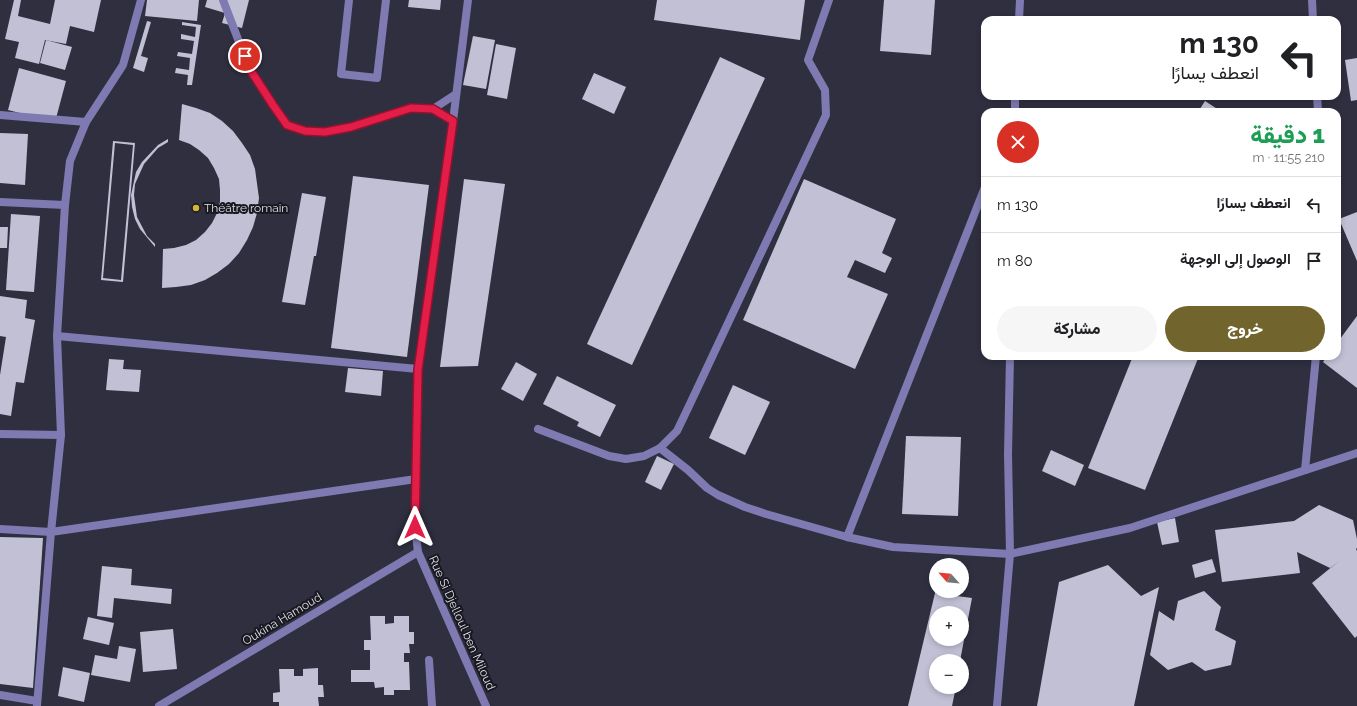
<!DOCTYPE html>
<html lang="ar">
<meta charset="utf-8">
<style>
body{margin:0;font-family:Raleway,Vazirmatn,sans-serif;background:#f6f6f6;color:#202124;direction:rtl;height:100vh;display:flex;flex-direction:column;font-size:15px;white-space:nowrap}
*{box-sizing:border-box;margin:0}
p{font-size:13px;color:#757577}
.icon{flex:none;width:22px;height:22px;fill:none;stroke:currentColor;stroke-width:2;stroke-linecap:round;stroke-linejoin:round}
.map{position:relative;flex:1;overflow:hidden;direction:ltr}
.sheet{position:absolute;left:981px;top:108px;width:360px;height:252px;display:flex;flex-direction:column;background:#fff;border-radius:12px;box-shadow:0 2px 6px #0003;direction:rtl}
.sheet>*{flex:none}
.hud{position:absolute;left:981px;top:16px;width:360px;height:84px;border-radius:12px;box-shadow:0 2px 6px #0003;direction:rtl;background:#fff;color:#202124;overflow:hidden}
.needle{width:26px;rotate:297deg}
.buttons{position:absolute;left:929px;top:558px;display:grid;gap:8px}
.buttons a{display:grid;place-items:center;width:40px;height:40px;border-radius:50%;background:#fff;box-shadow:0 2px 6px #0003;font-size:20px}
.pin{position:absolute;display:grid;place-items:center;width:34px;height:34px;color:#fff;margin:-17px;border:2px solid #fff;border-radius:50%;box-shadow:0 1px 4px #0007}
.me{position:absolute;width:44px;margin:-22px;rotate:0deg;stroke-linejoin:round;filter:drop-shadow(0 0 3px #0008)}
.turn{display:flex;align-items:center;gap:14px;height:84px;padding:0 16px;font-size:18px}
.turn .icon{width:52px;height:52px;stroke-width:2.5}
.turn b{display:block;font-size:28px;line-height:34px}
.round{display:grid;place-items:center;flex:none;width:42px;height:42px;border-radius:21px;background:#f6f6f6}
.head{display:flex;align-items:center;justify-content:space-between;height:68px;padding:0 16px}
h1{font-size:24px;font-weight:800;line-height:30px;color:#1e9e55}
.primary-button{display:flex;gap:8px;margin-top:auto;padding:8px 16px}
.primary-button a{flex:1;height:46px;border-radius:24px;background:#71642c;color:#fff;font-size:16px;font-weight:800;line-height:46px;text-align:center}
.primary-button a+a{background:#f6f6f6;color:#202124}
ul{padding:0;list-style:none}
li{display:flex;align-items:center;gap:12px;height:56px;padding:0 16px;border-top:1px solid #e0e0e0}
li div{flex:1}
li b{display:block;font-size:15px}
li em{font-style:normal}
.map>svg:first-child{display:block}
.building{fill:#c1c0d5;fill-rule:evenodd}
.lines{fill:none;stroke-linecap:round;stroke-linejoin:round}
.service{stroke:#7f7ab1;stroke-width:8}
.minor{stroke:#7f7ab1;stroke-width:8}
.tertiary{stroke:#7f7ab1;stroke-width:8}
.route-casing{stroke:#92132f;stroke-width:10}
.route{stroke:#e11d48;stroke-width:7}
.poi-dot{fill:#d3b635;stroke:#191820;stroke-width:1.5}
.labels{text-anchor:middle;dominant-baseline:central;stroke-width:4;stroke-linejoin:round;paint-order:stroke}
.poi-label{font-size:12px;fill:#dfdfea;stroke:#191820;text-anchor:start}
.street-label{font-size:12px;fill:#dfdfea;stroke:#191820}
</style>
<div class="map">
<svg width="1357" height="706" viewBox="0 0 1357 706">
<rect width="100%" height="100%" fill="#302f40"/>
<g class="building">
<polygon points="14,0 21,0 18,16 50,24 55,0 101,0 94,32 70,26 66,44 45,40 39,64 15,58 19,42 5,39"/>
<polygon points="147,0 199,0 197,21 145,16"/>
<polygon points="207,0 249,0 242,28 222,23 225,13 205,7"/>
<polygon points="409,0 441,0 440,10 408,7"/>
<polygon points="657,0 805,0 800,40 654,20"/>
<polygon points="884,0 935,0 931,55 880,51"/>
<polygon points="147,21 151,22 141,56 148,58 144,72 133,68"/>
<polygon points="182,22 201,25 192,85 187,85 188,75 175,73 176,68 189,70 190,58 177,56 178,52 192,54 194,41 181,39 181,34 195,37 196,27 182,25"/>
<polygon points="473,36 495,40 486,89 463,85"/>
<polygon points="46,40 72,47 65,70 40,63"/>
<polygon points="496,44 516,48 507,99 487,95"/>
<polygon points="720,57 765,78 632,365 587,344"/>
<polygon points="1357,58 1357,100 1351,101 1345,60"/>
<polygon points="19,68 66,81 55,122 8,110"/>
<polygon points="594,73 626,87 614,114 582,99"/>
<polygon points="1187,96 1197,96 1195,100"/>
<polygon points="1205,101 1222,112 1198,112"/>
<polygon points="182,104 196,108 210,113 222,121 233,131 242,143 250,155 255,169 259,198 257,213 253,227 247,240 239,253 229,264 217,273 205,280 191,285 176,287 162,288 163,249 174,248 186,245 196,240 205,232 212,223 217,213 220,202 220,190 219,179 214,168 208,158 199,150 190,144 179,140"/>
<polygon points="0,133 28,134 25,185 0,183"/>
<polygon points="168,139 168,142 158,148 144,164 135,184 134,195 137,217 147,236 155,244 155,247 140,229 135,219 132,207 131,195 136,172 142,162 158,145"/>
<path d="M 113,141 L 135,143 L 123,282 L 101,280 ZM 115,143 L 133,145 L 121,280 L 103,278 Z"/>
<polygon points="353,176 429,185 407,357 331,348"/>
<polygon points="464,179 505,184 478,366 440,367"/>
<polygon points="804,179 896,219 882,253 892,258 885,273 855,260 847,277 888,294 855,369 743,320"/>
<polygon points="302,193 326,197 316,256 314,256 305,305 282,302"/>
<polygon points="1357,212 1357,261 1339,219"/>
<polygon points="11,214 40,216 34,292 6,290"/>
<polygon points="0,227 8,227 7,248 0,248"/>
<polygon points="0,296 27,300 25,318 35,320 24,383 16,382 11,416 0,414 0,375 6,337 0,336"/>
<polygon points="1357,316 1357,388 1323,362 1327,356 1337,356 1337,343"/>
<polygon points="1133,356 1199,356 1145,490 1088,468"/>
<polygon points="109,359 124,360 123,369 141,370 139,392 106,390"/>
<polygon points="516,362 537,374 523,401 501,389"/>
<polygon points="348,368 383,371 381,396 345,392"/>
<polygon points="557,376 616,405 600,437 577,426 579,422 543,404"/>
<polygon points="733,385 770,402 745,455 709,438"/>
<polygon points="906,436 961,437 958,516 902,514"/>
<polygon points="1051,450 1084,465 1075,486 1042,471"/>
<polygon points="657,456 674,464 661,490 645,482"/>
<polygon points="1319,505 1353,520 1357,539 1357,548 1356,549 1357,551 1357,636 1355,638 1312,583 1339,561 1330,568 1297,552 1300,573 1222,582 1215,530 1294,521"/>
<polygon points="1175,518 1179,542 1162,545 1157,522"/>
<polygon points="0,537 43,538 33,688 0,684"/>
<polygon points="1212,559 1216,572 1195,578 1192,565"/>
<polygon points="1108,565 1141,596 1159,587 1134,706 1037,706 1059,582"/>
<polygon points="102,566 132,569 131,585 172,589 171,604 114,598 112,618 97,616"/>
<polygon points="1204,591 1221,607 1215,630 1236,641 1231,665 1205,671 1192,662 1168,670 1150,655 1159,611 1174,621 1178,601"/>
<path d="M 935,593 L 972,598 L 960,661 L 936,661 L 936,687 L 956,687 L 952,706 L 908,706 ZM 936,613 L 962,613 L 962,639 L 936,639 Z"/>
<polygon points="370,616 385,616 385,624 394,623 394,616 409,616 409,632 414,632 414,644 409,644 410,653 404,653 404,662 409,662 410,690 394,690 394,695 384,695 384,687 375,688 374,682 351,682 351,670 370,670 370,650 364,650 364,640 371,640"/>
<polygon points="88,617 114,623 109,645 83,639"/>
<polygon points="173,629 177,669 143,672 140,632"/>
<polygon points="119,646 136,649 130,682 91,675 95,655 117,659"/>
<polygon points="63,667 90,673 84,702 58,696"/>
<polygon points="318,668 318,685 323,685 324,697 318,697 319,706 279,706 279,702 273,702 273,693 280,692 279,669 294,669 294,676 303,676 303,669"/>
</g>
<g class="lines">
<g class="service">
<polyline points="1312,0 1313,20"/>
<polyline points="1019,20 1020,0"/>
<polyline points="1317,96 1318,112"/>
<polyline points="1015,112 1015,96"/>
<polyline points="538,429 609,456 626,459 644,456 660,448 677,431 689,406 826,115 825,90 808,60 829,0"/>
<polyline points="660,448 688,470 707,488 718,495 745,507 766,514 847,537 893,547 1010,554 1130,528 1357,453"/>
<polyline points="1305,470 1316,356"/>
<polyline points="847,537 985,187"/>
<polyline points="997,706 1010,554 1008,454 1010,356"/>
</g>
<g class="minor">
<polyline points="223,0 249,68 273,105 287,125 305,131 325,132 351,127 411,108 433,109 453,121"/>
<polyline points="349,0 341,74 377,78 386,0"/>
<polyline points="468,0 453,121 418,369 415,527 418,552 486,706"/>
<polyline points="433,109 456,94"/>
<polyline points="0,115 86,122"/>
<polyline points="57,336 418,369"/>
<polyline points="0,434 61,435"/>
<polyline points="0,529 51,532 416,479"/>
<polyline points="429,660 432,706"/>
<polyline points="0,695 37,701"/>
<polyline points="37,706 51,532 61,435 57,336 65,205 70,161 86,122 123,65 141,0"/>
<polyline points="159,706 418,552"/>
</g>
<polyline class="tertiary" points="0,202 65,205"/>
</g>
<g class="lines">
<defs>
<polyline id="route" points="245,56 249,68 273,105 287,125 305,131 325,132 351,127 411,108 433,109 453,121 418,370 415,527"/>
</defs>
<use href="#route" class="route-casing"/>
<use href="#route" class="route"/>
</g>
<circle class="poi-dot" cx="196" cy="208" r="4"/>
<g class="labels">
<g class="poi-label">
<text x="204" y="208">Théâtre romain</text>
</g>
<g class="street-label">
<text transform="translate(282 619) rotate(-31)">Oukina Hamoud</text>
<text transform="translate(462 623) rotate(66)">Rue Si Djelloul ben Miloud</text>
</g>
</g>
</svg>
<div class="buttons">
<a><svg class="needle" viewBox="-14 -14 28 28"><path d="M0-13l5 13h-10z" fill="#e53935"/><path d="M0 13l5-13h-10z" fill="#757577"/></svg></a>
<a>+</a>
<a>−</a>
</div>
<div class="pin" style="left:245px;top:56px;background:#d93025"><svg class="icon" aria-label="arrive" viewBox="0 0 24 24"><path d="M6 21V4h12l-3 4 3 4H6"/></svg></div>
<svg class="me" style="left:415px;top:527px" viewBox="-20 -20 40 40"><path d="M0-17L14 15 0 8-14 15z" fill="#e11d48" stroke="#fff" stroke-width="4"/></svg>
<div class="hud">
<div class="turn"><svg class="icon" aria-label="left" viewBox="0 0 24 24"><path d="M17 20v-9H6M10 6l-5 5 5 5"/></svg><div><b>130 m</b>انعطف يسارًا</div></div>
</div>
<section class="sheet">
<div class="head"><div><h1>1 دقيقة</h1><p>210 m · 11:55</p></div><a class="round" style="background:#d93025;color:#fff"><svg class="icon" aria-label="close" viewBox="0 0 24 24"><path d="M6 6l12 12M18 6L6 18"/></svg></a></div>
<ul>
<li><svg class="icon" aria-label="left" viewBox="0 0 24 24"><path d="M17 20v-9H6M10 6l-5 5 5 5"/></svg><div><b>انعطف يسارًا</b></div><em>130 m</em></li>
<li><svg class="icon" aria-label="arrive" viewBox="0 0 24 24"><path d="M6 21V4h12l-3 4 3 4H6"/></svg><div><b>الوصول إلى الوجهة</b></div><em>80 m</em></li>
</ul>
<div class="primary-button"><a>خروج</a><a>مشاركة</a></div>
</section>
</div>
